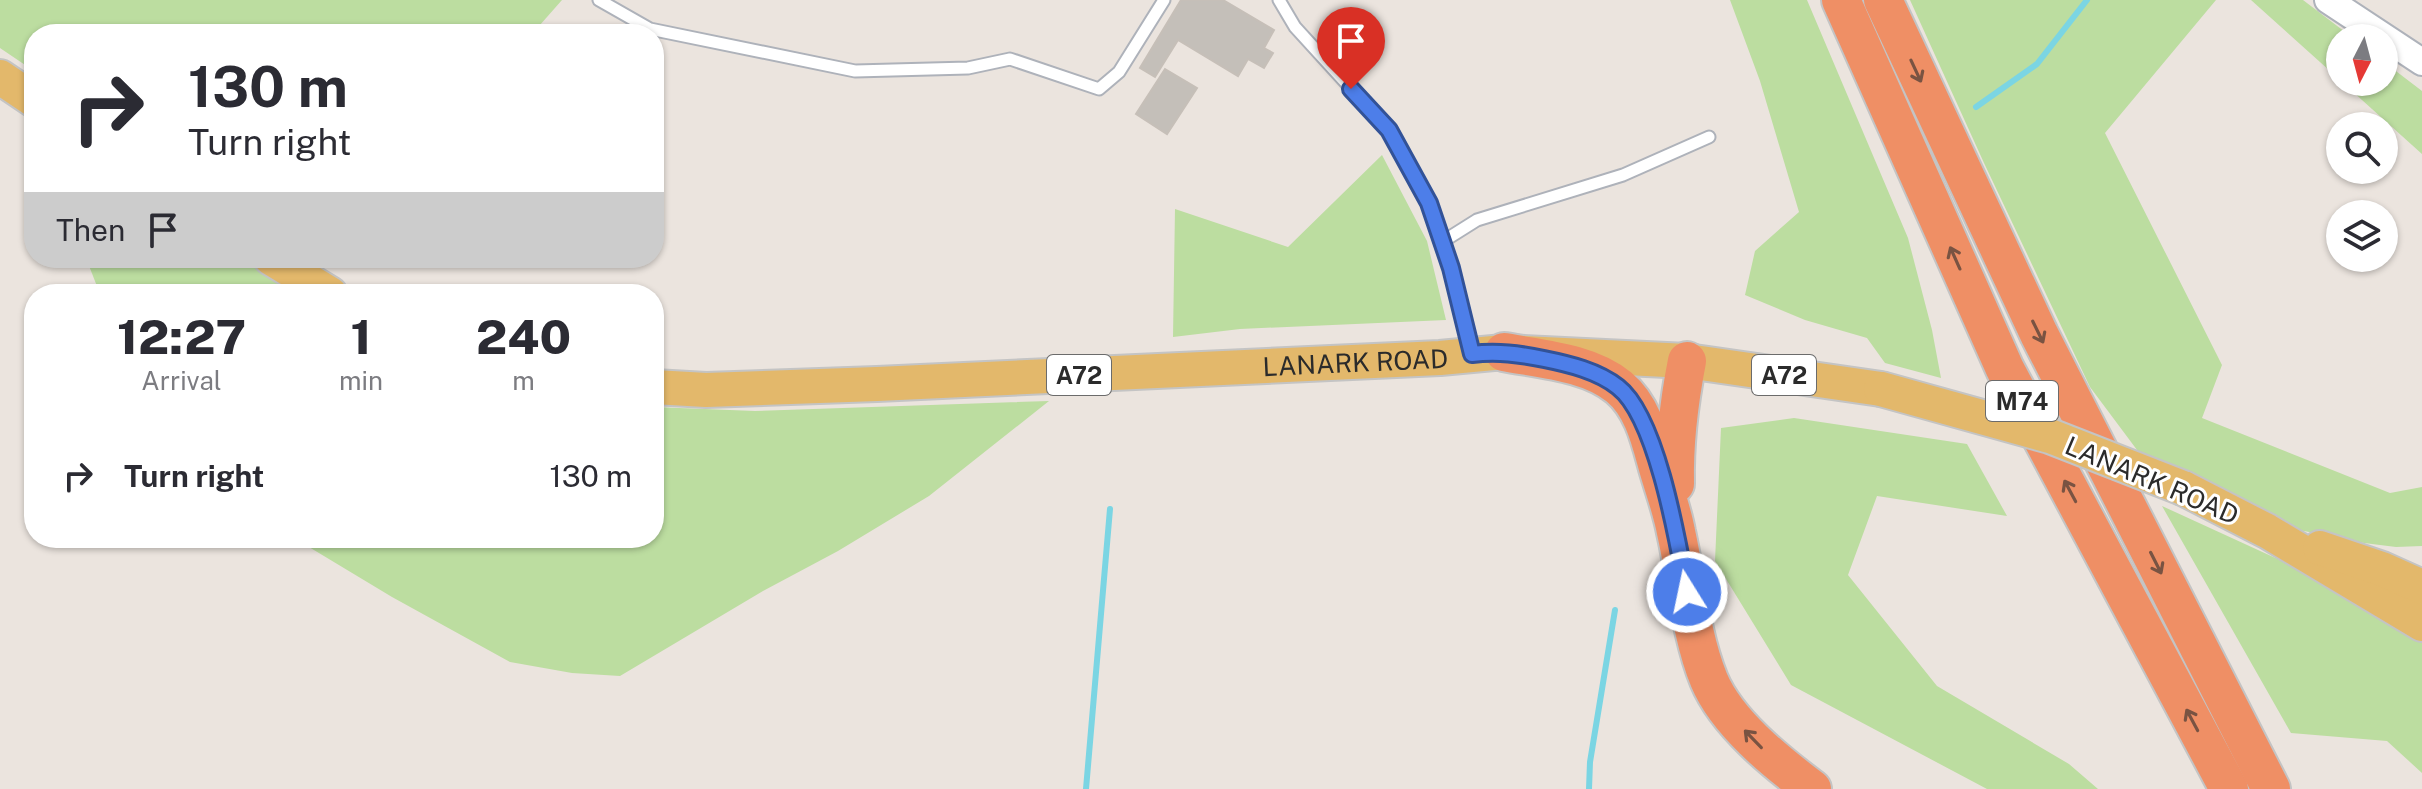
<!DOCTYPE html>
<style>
body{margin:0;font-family:"Public Sans",sans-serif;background:#f2f2f3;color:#2b2b33;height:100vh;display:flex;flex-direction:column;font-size:30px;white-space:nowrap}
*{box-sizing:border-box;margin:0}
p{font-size:26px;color:#7c7c81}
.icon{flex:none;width:44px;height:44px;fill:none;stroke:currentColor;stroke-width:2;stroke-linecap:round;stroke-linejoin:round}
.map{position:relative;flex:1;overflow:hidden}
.details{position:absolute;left:24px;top:284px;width:640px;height:264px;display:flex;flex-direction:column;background:#fff;border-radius:32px;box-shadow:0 2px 6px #0004}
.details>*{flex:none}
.banner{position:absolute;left:24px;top:24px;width:640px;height:244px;border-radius:32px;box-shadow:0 2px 6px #0004;background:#fff;color:#2b2b33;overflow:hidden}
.needle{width:52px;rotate:186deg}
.fabs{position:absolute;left:2326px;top:24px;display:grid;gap:16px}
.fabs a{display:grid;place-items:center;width:72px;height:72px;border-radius:50%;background:#fff;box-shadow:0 2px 6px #0004;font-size:40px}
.pin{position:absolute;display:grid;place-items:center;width:68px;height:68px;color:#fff;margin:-82px -34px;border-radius:50% 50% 50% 0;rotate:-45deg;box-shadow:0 0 8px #0007}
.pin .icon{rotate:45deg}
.me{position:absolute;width:88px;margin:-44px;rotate:350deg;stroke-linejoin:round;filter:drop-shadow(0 0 6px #0008)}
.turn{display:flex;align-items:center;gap:28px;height:168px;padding:0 32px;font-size:36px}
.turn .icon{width:104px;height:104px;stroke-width:2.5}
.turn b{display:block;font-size:56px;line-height:68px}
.then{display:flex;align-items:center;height:76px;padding:0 32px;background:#0003;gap:16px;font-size:30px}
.eta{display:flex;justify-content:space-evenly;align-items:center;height:136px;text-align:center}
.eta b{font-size:48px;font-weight:800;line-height:56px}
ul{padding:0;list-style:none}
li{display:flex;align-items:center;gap:24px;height:112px;padding:0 32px}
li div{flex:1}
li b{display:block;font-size:30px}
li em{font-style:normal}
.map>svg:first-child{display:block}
.green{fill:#bcdda0}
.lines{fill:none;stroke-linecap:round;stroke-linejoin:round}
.stream{stroke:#7bd5e3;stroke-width:6}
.building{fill:#c4bfb9;stroke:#c6bfb8;stroke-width:2}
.service-casing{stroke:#aeb2ba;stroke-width:15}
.tertiary-casing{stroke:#aeb2ba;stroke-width:30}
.primary-casing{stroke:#c4c4c4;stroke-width:38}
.motorway-casing{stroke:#c4c4c4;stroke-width:42}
.service{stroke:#fff;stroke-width:11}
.tertiary{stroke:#fff;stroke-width:26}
.primary{stroke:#e3b86b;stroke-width:34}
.motorway{stroke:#ef8f65;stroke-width:38}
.primary-bridge-casing{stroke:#c4c4c4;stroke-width:38;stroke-linecap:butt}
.primary-bridge{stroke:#e3b86b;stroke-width:34}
.oneway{stroke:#795342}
.route-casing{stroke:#325297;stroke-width:20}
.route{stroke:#4d7ee9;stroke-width:14}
.labels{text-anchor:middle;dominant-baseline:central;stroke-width:6;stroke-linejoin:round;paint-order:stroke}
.shield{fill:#fff;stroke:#6b6b6b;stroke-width:2}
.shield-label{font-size:24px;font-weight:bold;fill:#2b2b2b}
.street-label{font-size:26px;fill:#2b2b2b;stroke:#fff}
</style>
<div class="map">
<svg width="2422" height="789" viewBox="0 0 2422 789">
<rect width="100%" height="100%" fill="#ebe4de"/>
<g class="green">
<polygon points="0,0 562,0 532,34 34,34 34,71 0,48"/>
<polygon points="1730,0 1807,0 1908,238 1932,330 1941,378 1885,363 1867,338 1805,320 1745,295 1755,251 1799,212 1760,81"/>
<polygon points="1910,0 2216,0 2105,133 2222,365 2202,418 2390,493 2422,487 2422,546 2396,547 2364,543 2299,530 2146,462 2090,387 1984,163"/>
<polygon points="2251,0 2303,0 2353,38 2340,38 2340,80"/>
<polygon points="2384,62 2422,91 2422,154 2342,82 2384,82"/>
<polygon points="1382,155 1427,241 1446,320 1240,329 1173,337 1175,209 1288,247"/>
<polygon points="86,258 241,258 296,294 100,294"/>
<polygon points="1049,401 929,496 838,551 763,591 620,676 572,673 510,662 392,597 294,538 654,538 654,407 755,411"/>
<polygon points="1794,418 1967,444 2007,516 1877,496 1848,575 1937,686 2069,764 2098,789 1987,789 1791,685 1715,561 1721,428"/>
<polygon points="2162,506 2315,576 2422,641 2422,773 2387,741 2291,733"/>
</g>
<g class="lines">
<g class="stream">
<polyline points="1976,107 2037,64 2087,0"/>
<polyline points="1086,789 1110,509"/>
<polyline points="1589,789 1590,762 1615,610"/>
</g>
</g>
<g class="building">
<polygon points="1181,0 1223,0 1274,30 1264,48 1273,53 1264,68 1248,59 1238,76 1178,40 1155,77 1140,68"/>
<polygon points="1165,69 1197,88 1167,134 1136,114"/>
</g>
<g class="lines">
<defs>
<g id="service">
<polyline points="599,0 650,29 855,71 968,68 1010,59 1099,89 1119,72 1164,0"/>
<polyline points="1279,0 1295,27 1389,130 1429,203 1451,268 1471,350"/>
<polyline points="1442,242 1477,220 1623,175 1709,137"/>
</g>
<polyline id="tertiary" points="2328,0 2422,62"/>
<g id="primary">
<polyline points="0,77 34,100"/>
<polyline points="271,258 330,294"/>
<path id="s1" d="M 654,387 L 706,390 L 877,384 L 1440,358 L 1504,352 L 1687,361 L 1881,389"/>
<polyline points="2183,488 2267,531 2422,624"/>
<polyline points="2320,548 2382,569 2422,587"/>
</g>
<g id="motorway">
<polyline points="1841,0 2005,369 2229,789"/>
<polyline points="1883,0 2039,334 2271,789"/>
<path d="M 1504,352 C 1541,359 1589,362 1619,387 C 1643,407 1650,439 1658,468 C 1664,489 1672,510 1676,532 C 1687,581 1690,633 1709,680 C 1727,723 1776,762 1812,789"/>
<path d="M 1675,484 C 1674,442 1679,402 1687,361"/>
</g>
</defs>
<use href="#service" class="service-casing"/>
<use href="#tertiary" class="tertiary-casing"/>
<use href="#primary" class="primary-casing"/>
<use href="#motorway" class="motorway-casing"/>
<use href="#service" class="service"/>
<use href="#tertiary" class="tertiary"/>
<use href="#primary" class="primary"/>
<use href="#motorway" class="motorway"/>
<defs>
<polyline id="primary-bridge" points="1881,389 2050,436 2183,488"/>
</defs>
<use href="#primary-bridge" class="primary-bridge-casing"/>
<use href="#primary-bridge" class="primary-bridge"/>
</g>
<defs><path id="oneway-shaft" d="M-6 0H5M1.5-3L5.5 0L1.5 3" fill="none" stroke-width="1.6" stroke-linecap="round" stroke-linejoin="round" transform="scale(2)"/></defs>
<g class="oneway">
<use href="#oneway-shaft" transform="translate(1916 71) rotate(65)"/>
<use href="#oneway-shaft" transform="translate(1955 258) rotate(-114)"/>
<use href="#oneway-shaft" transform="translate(2038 332) rotate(64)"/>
<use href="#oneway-shaft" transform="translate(2070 491) rotate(-118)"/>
<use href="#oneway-shaft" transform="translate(2156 563) rotate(63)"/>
<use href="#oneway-shaft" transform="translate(2192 720) rotate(-118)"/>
<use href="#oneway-shaft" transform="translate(1753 739) rotate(-134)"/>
</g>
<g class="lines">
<defs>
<path id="route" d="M 1351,89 L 1389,130 L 1429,203 L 1451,268 L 1472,354 C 1498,351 1519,354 1544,359 C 1569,364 1598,371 1618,387 C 1657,417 1678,543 1687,592"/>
</defs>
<use href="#route" class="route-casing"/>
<use href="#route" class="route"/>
</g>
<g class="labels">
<g class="shield">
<rect x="1047" y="355" width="64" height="40" rx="6"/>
<rect x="1752" y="355" width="64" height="40" rx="6"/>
<rect x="1986" y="381" width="72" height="40" rx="6"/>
</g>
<g class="shield-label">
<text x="1079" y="375">A72</text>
<text x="1784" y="375">A72</text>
<text x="2022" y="401">M74</text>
</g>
<g class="street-label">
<text stroke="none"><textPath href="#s1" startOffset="702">LANARK ROAD</textPath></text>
<text transform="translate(2152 480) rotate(23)">LANARK ROAD</text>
</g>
</g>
</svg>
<div class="fabs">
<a><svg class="needle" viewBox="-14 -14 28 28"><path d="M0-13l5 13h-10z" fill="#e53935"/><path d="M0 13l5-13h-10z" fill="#7c7c81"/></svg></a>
<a><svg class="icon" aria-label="search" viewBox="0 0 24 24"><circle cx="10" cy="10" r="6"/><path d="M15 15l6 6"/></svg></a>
<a><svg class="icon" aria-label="layers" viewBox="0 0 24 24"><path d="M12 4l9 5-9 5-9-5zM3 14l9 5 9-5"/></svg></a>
</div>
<div class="pin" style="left:1351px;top:89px;background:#d93025"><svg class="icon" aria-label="arrive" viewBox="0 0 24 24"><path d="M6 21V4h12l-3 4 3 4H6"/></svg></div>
<svg class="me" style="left:1687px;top:592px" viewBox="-20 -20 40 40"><circle r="17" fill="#4d7ee9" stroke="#fff" stroke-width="3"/><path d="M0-11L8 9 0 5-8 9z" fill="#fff"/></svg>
<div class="banner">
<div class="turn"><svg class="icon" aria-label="right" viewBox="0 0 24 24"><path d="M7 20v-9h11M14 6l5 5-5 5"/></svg><div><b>130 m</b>Turn right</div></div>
<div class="then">Then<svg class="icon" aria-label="arrive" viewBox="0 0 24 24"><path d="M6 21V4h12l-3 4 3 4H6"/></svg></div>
</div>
<section class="details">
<div class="eta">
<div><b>12:27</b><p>Arrival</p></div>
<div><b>1</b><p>min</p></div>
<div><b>240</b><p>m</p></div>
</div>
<ul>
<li><svg class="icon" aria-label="right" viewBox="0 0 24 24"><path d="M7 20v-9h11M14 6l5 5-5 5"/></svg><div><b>Turn right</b></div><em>130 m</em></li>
</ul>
</section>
</div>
